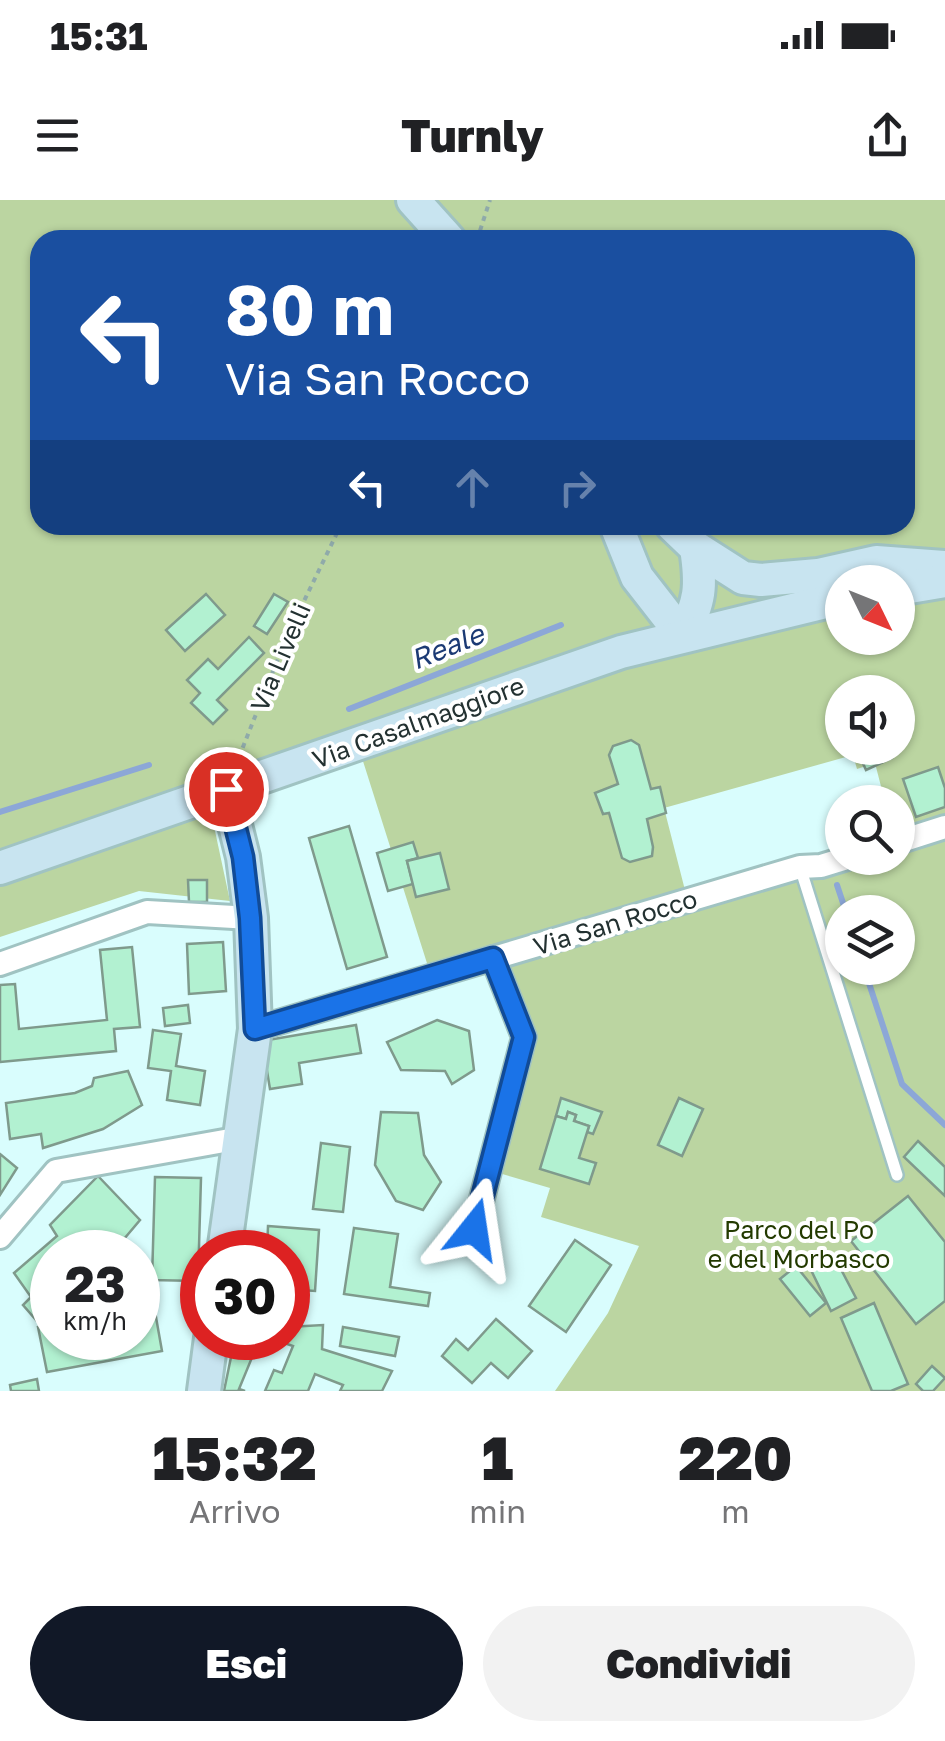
<!DOCTYPE html>
<html lang="it">
<style>
body{margin:0;font-family:"Golos Text",sans-serif;background:#f2f2f2;color:#202124;height:100vh;display:flex;flex-direction:column;font-size:38px;white-space:nowrap}
*{box-sizing:border-box;margin:0}
p{font-size:32px;color:#757577}
.icon{flex:none;width:55px;height:55px;fill:none;stroke:currentColor;stroke-width:2;stroke-linecap:round;stroke-linejoin:round}
.map{position:relative;height:1191px;overflow:hidden}
.panel{display:flex;flex-direction:column;background:#fff;flex:1}
.panel>*{flex:none}
.guide{position:absolute;left:30px;top:30px;width:885px;height:305px;border-radius:30px;box-shadow:0 2px 8px #0004;background:#1a4fa0;color:#fff;overflow:hidden}
.needle{width:65px;rotate:133deg}
.controls{position:absolute;left:825px;top:365px;display:grid;gap:20px}
.controls a{display:grid;place-items:center;width:90px;height:90px;border-radius:50%;background:#fff;box-shadow:0 2px 8px #0004;font-size:50px}
.speed{position:absolute;left:30px;top:1030px;display:flex;gap:20px;font-size:50px;font-weight:700;text-align:center}
.speed>*{display:grid;place-content:center;width:130px;height:130px;border-radius:50%;background:#fff;box-shadow:0 2px 8px #0004;line-height:1}
.speed small{font-size:25px;font-weight:400}
.speed .limit{border:15px solid #d22;background:#fff;color:#111}
.pin{position:absolute;display:grid;place-items:center;width:85px;height:85px;color:#fff;margin:-42px;border:5px solid #fff;border-radius:50%;box-shadow:0 2px 10px #0007}
.me{position:absolute;width:110px;margin:-55px;rotate:15deg;stroke-linejoin:round;filter:drop-shadow(0 0 8px #0008)}
.turn{display:flex;align-items:center;gap:35px;height:210px;padding:0 30px;font-size:45px}
.turn .icon{width:130px;height:130px;stroke-width:2.5}
.turn b{display:block;font-size:70px;line-height:85px}
.lanes{display:flex;align-items:center;height:95px;padding:0 30px;background:#0003;justify-content:center;gap:50px;direction:ltr}
.lanes .off{opacity:.35}
.eta{display:flex;justify-content:space-evenly;align-items:center;height:170px;text-align:center}
.eta b{font-size:60px;font-weight:800;line-height:70px}
.button{display:flex;gap:20px;margin-top:auto;padding:20px 30px}
.button a{flex:1;height:115px;border-radius:60px;background:#111827;color:#fff;font-size:40px;font-weight:800;line-height:115px;text-align:center}
.button a+a{background:#f2f2f2;color:#202124}
.status{display:flex;justify-content:space-between;align-items:center;height:70px;padding:0 50px;background:#fff;direction:ltr}
.status svg{height:28px;fill:currentColor}
header{display:flex;justify-content:space-between;align-items:center;height:130px;padding:0 30px;background:#fff;font-size:45px;font-weight:800}
.map>svg:first-child{display:block}
.green{fill:#bbd5a1;fill-rule:evenodd}
.lines{fill:none;stroke-linecap:round;stroke-linejoin:round}
.stream{stroke:#8ca7d7;stroke-width:6}
.building{fill:#b2f1d1;stroke:#7f9a8c;stroke-width:2.5}
.lane-casing{stroke:#a0c3c2;stroke-width:16}
.street-casing{stroke:#a0c3c2;stroke-width:28}
.secondary-casing{stroke:#a0c3c2;stroke-width:38}
.path{stroke:#8faaaa;stroke-width:4;stroke-dasharray:5 5;stroke-linecap:butt}
.lane{stroke:#fff;stroke-width:11}
.street{stroke:#fff;stroke-width:22}
.secondary{stroke:#c8e4f0;stroke-width:32}
.route-casing{stroke:#114b97;stroke-width:25}
.route{stroke:#1a73e8;stroke-width:18}
.labels{text-anchor:middle;dominant-baseline:central;stroke-width:8;stroke-linejoin:round;paint-order:stroke}
.street-label{font-size:25px;fill:#233131;stroke:#fff}
.park-label{font-size:25px;fill:#233a00;stroke:#fff}
.water-label{font-size:28px;font-style:italic;fill:#1b3a74;stroke:#fff}
</style>
<div class="status"><b>15:31</b><svg viewBox="0 0 49 12"><path d="M0 12V9h3v3zM5 12V6h3v6zM10 12V3h3v9zM15 12V0h3v12zM26 1h20v11H26zM47 4h2v5h-2z"/></svg></div>
<header><svg class="icon" aria-label="menu" viewBox="0 0 24 24"><path d="M4 6h16M4 12h16M4 18h16"/></svg>Turnly<svg class="icon" aria-label="share" viewBox="0 0 24 24"><path d="M12 15V3M7 8l5-5 5 5M5 13v7h14v-7"/></svg></header>
<div class="map">
<svg width="945" height="1191" viewBox="0 0 945 1191">
<rect width="100%" height="100%" fill="#d9fdfd"/>
<path class="green" d="M 0,0 L 945,0 L 945,1191 L 555,1191 L 608,1113 L 639,1046 L 541,1017 L 550,988 L 485,969 L 523,838 L 492,759 L 432,779 L 362,558 L 601,477 L 362,542 L 206,589 L 230,701 L 139,691 L 0,737 ZM 40,40 L 905,40 L 905,325 L 40,325 ZM 842,382 L 898,382 L 898,438 L 842,438 ZM 842,492 L 898,492 L 898,548 L 842,548 ZM 853,555 L 857,569 L 875,563 L 885,602 L 898,602 L 898,658 L 842,658 L 687,698 L 664,608 ZM 842,712 L 898,712 L 898,768 L 842,768 Z"/>
<g class="lines">
<g class="stream">
<polyline points="349,509 561,425"/>
<polyline points="0,612 149,565"/>
<polyline points="837,685 846,712"/>
<polyline points="864,768 902,884 945,925"/>
</g>
</g>
<g class="building">
<polygon points="206,394 225,415 185,451 166,430"/>
<polygon points="274,394 288,402 267,434 254,426"/>
<polygon points="249,437 264,453 217,500 227,510 213,524 191,503 200,493 187,480 208,459 218,469"/>
<polygon points="631,540 639,545 651,589 660,587 666,613 647,619 653,647 652,656 630,662 622,658 609,613 603,614 595,593 618,584 609,555 613,546"/>
<polygon points="856,548 873,548 875,552 887,548 892,558 866,570"/>
<polygon points="938,567 945,588 945,607 916,617 903,579"/>
<polygon points="349,626 387,757 347,769 309,638"/>
<polygon points="413,642 418,658 407,661 413,684 388,691 377,653"/>
<polygon points="440,653 449,689 416,697 407,661"/>
<polygon points="188,680 207,680 207,702 189,702"/>
<polygon points="223,742 226,791 189,794 187,744"/>
<polygon points="132,747 140,827 114,829 116,851 0,862 0,785 15,784 19,829 107,820 100,750"/>
<polygon points="188,805 190,823 165,826 163,808"/>
<polygon points="437,820 469,831 474,870 452,884 445,871 401,870 387,842"/>
<polygon points="356,825 361,853 299,863 302,884 270,889 262,841"/>
<polygon points="153,830 181,834 176,866 205,871 200,905 167,900 171,871 148,868"/>
<polygon points="128,871 142,905 103,929 43,948 41,934 10,939 6,903 75,893 92,886 94,878"/>
<polygon points="561,898 602,912 593,934 587,932 589,926 574,921 576,915 568,912 566,919 556,916"/>
<polygon points="679,898 703,909 682,956 658,945"/>
<polygon points="381,912 418,913 424,955 441,982 423,1010 396,1001 375,965"/>
<polygon points="568,912 576,915 574,921 589,926 579,958 596,963 589,984 540,969 556,916 566,919"/>
<polygon points="918,941 945,967 945,996 904,957"/>
<polygon points="321,943 350,947 343,1012 313,1009"/>
<polygon points="0,954 17,968 0,995"/>
<polygon points="98,976 140,1020 113,1052 52,1052 52,1106 36,1120 23,1105 31,1097 14,1073 57,1036 50,1025"/>
<polygon points="155,977 201,978 198,1081 152,1080"/>
<polygon points="908,996 945,1042 945,1101 916,1124 851,1041"/>
<polygon points="268,1026 319,1030 315,1091 288,1089 288,1052 267,1052"/>
<polygon points="354,1028 398,1034 390,1087 430,1093 428,1106 344,1094"/>
<polygon points="575,1040 611,1065 566,1132 529,1106"/>
<polygon points="834,1056 856,1098 831,1111 810,1068"/>
<polygon points="796,1066 826,1103 810,1116 780,1079"/>
<polygon points="874,1103 908,1184 891,1191 872,1191 841,1118"/>
<polygon points="154,1106 162,1151 47,1172 38,1127 52,1124 52,1138 138,1138 138,1109"/>
<polygon points="496,1119 532,1151 508,1178 491,1163 472,1183 442,1156 456,1139 468,1150"/>
<polygon points="323,1125 322,1149 392,1171 382,1191 340,1191 343,1185 315,1174 308,1191 265,1191 274,1170 282,1173 293,1146 270,1138 288,1138 288,1127"/>
<polygon points="343,1127 399,1137 395,1156 340,1146"/>
<polygon points="235,1138 260,1138 239,1189 245,1191 224,1191"/>
<polygon points="932,1166 945,1178 933,1191 923,1191 916,1184"/>
<polygon points="37,1179 39,1191 11,1191 10,1185"/>
</g>
<g class="lines">
<defs>
<polyline id="lane" points="800,667 897,975"/>
<g id="street">
<polyline points="898,642 945,627"/>
<polyline points="0,764 147,712 251,718"/>
<polyline points="255,829 800,667 821,666 847,658"/>
<polyline points="474,1029 524,837 493,758"/>
<polyline points="0,1037 56,971 241,938"/>
</g>
<g id="secondary">
<polyline points="413,0 449,40"/>
<polyline points="616,325 637,377 683,436"/>
<polyline points="672,325 696,348 743,378 761,380 818,375 876,362 945,367"/>
<polyline points="898,389 945,381"/>
<path d="M 683,436 C 700,401 702,387 696,348"/>
<polyline points="0,668 621,452 842,398"/>
<polyline points="224,1052 255,829 251,718 243,657 226,589"/>
<polyline points="204,1191 211,1138"/>
</g>
</defs>
<use href="#lane" class="lane-casing"/>
<use href="#street" class="street-casing"/>
<use href="#secondary" class="secondary-casing"/>
<g class="path">
<polyline points="477,40 490,0"/>
<polyline points="239,557 287,436 341,325"/>
</g>
<use href="#lane" class="lane"/>
<use href="#street" class="street"/>
<use href="#secondary" class="secondary"/>
</g>
<g class="lines">
<defs>
<polyline id="route" points="226,589 243,657 250,718 255,829 493,758 524,837 474,1029"/>
</defs>
<use href="#route" class="route-casing"/>
<use href="#route" class="route"/>
</g>
<g class="labels">
<g class="street-label">
<text transform="translate(280 457) rotate(-67)">Via Livelli</text>
<text transform="translate(418 522) rotate(-20)">Via Casalmaggiore</text>
<text transform="translate(615 722) rotate(-17)">Via San Rocco</text>
</g>
<g class="park-label">
<text x="799" y="1029">Parco del Po<tspan x="799" dy="29">e del Morbasco</tspan></text>
</g>
<g class="water-label">
<text transform="translate(447 446) rotate(-22)">Reale</text>
</g>
</g>
</svg>
<div class="controls">
<a><svg class="needle" viewBox="-14 -14 28 28"><path d="M0-13l5 13h-10z" fill="#e53935"/><path d="M0 13l5-13h-10z" fill="#757577"/></svg></a>
<a><svg class="icon" aria-label="sound" viewBox="0 0 24 24"><path d="M4 9h4l5-4v14l-5-4H4zM17 9q2 3 0 6"/></svg></a>
<a><svg class="icon" aria-label="search" viewBox="0 0 24 24"><circle cx="10" cy="10" r="6"/><path d="M15 15l6 6"/></svg></a>
<a><svg class="icon" aria-label="layers" viewBox="0 0 24 24"><path d="M12 4l9 5-9 5-9-5zM3 14l9 5 9-5"/></svg></a>
</div>
<div class="speed"><div>23<small>km/h</small></div><div class="limit">30</div></div>
<div class="pin" style="left:226px;top:589px;background:#d93025"><svg class="icon" aria-label="arrive" viewBox="0 0 24 24"><path d="M6 21V4h12l-3 4 3 4H6"/></svg></div>
<svg class="me" style="left:474px;top:1029px" viewBox="-20 -20 40 40"><path d="M0-17L14 15 0 8-14 15z" fill="#1a73e8" stroke="#fff" stroke-width="4"/></svg>
<div class="guide">
<div class="turn"><svg class="icon" aria-label="left" viewBox="0 0 24 24"><path d="M17 20v-9H6M10 6l-5 5 5 5"/></svg><div><b>80 m</b>Via San Rocco</div></div>
<div class="lanes"><svg class="icon" aria-label="left" viewBox="0 0 24 24"><path d="M17 20v-9H6M10 6l-5 5 5 5"/></svg><svg class="icon off" aria-label="ahead" viewBox="0 0 24 24"><path d="M12 20V5M6 11l6-6 6 6"/></svg><svg class="icon off" aria-label="right" viewBox="0 0 24 24"><path d="M7 20v-9h11M14 6l5 5-5 5"/></svg></div>
</div>
</div>
<section class="panel">
<div class="eta">
<div><b>15:32</b><p>Arrivo</p></div>
<div><b>1</b><p>min</p></div>
<div><b>220</b><p>m</p></div>
</div>
<div class="button"><a>Esci</a><a>Condividi</a></div>
</section>
